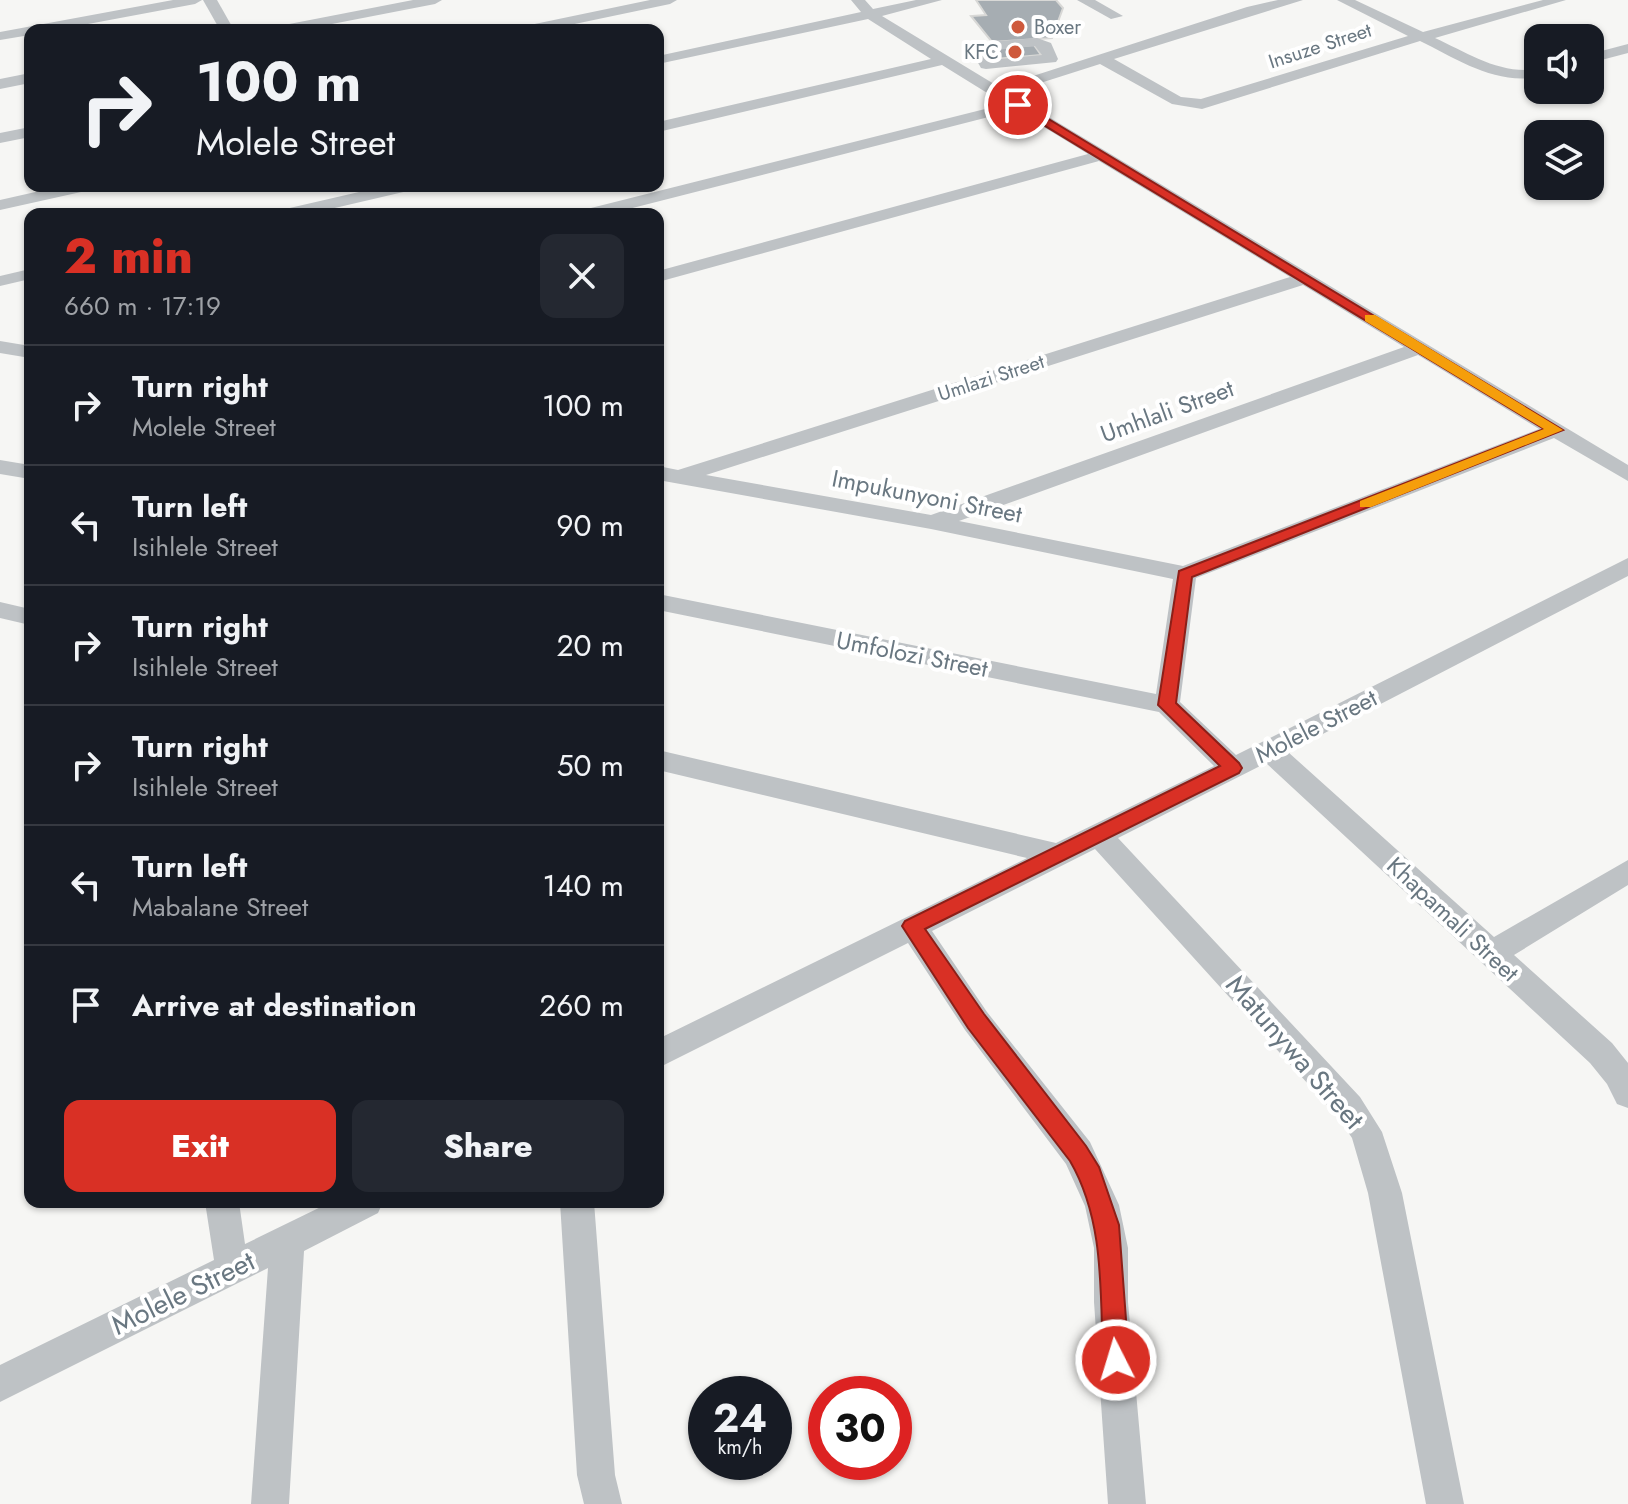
<!DOCTYPE html>
<meta charset="utf-8">
<style>
body{margin:0;font-family:Jost,sans-serif;background:#242831;color:#f1f3f6;height:100vh;display:flex;flex-direction:column;font-size:30px;white-space:nowrap}
*{box-sizing:border-box;margin:0}
p{font-size:26px;color:#9ea1a6}
.icon{flex:none;width:44px;height:44px;fill:none;stroke:currentColor;stroke-width:2;stroke-linecap:round;stroke-linejoin:round}
.map{position:relative;flex:1;overflow:hidden}
.details{position:absolute;left:24px;top:208px;width:640px;height:1000px;display:flex;flex-direction:column;background:#171b24;border-radius:16px;box-shadow:0 2px 6px #0004}
.details>*{flex:none}
.banner{position:absolute;left:24px;top:24px;width:640px;height:168px;border-radius:16px;box-shadow:0 2px 6px #0004;background:#171b24;color:#f1f3f6;overflow:hidden}
.buttons{position:absolute;left:1524px;top:24px;display:grid;gap:16px}
.buttons a{display:grid;place-items:center;width:80px;height:80px;border-radius:16px;background:#171b24;box-shadow:0 2px 6px #0004;font-size:40px}
.speed{position:absolute;left:688px;top:1376px;display:flex;gap:16px;font-size:40px;font-weight:700;text-align:center}
.speed>*{display:grid;place-content:center;width:104px;height:104px;border-radius:50%;background:#171b24;box-shadow:0 2px 6px #0004;line-height:1}
.speed small{font-size:20px;font-weight:400}
.speed .limit{border:12px solid #d22;background:#fff;color:#111}
.pin{position:absolute;display:grid;place-items:center;width:68px;height:68px;color:#fff;margin:-34px;border:4px solid #fff;border-radius:50%;box-shadow:0 2px 8px #0007}
.me{position:absolute;width:88px;margin:-44px;rotate:355deg;stroke-linejoin:round;filter:drop-shadow(0 0 6px #0008)}
.turn{display:flex;align-items:center;gap:28px;height:168px;padding:0 40px;font-size:36px}
.turn .icon{width:104px;height:104px;stroke-width:2.5}
.turn b{display:block;font-size:56px;line-height:68px}
.round{display:grid;place-items:center;flex:none;width:84px;height:84px;border-radius:16px;background:#242831}
.summary{display:flex;align-items:center;justify-content:space-between;height:136px;padding:0 40px}
h1{font-size:48px;font-weight:800;line-height:60px;color:#d93025}
.action{display:flex;gap:16px;margin-top:auto;padding:16px 40px}
.action a{flex:1;height:92px;border-radius:16px;background:#d93025;color:#fff;font-size:32px;font-weight:800;line-height:92px;text-align:center}
.action a+a{background:#242831;color:#f1f3f6}
ul{padding:0;list-style:none}
li{display:flex;align-items:center;gap:24px;height:120px;padding:0 40px;border-top:2px solid #363941}
li div{flex:1}
li b{display:block;font-size:30px}
li em{font-style:normal}
.map>svg:first-child{display:block}
.building{fill:#a6adb2;stroke:#d8d8d6;stroke-width:2}
.lines{fill:none;stroke-linecap:round;stroke-linejoin:round}
.minor{fill:#bec2c5;fill-rule:evenodd}
.route{fill:#d93025;stroke:#8d1f18;stroke-width:2}
.slow{fill:#f59e0b}
.poi-dot{fill:#ce593c;stroke:#fff;stroke-width:3}
.labels{text-anchor:middle;dominant-baseline:central;stroke-width:8;stroke-linejoin:round;paint-order:stroke}
.far-poi-label{font-size:20px;fill:#697781;stroke:#fff;text-anchor:start}
.far-street-label{font-size:20px;fill:#697781;stroke:#fff}
.street-label{font-size:24px;fill:#697781;stroke:#fff}
.near-street-label{font-size:28px;fill:#697781;stroke:#fff}
</style>
<div class="map">
<svg width="1628" height="1504" viewBox="0 0 1628 1504">
<rect width="100%" height="100%" fill="#f6f6f4"/>
<g class="building">
<polygon points="976,0 1056,0 1063,8 1052,38 992,42 971,16 986,15"/>
<polygon points="1034,45 1041,55 995,59 989,49"/>
</g>
<g class="lines">
<g class="minor">
<polygon points="173,0 202,0 195,4 56,30 30,30 30,35 0,40 0,32"/>
<polygon points="203,0 217,0 234,30 220,30"/>
<polygon points="413,0 442,0 435,4 301,30 272,30 279,26"/>
<polygon points="650,0 677,0 670,4 546,30 518,30 525,26"/>
<path d="M 851,0 L 865,0 L 873,9 L 916,0 L 942,0 L 882,16 L 999,87 L 1247,7 L 1278,0 L 1303,0 L 1114,59 L 1181,97 L 1201,99 L 1408,36 L 1337,0 L 1355,0 L 1423,32 L 1543,0 L 1566,0 L 1435,38 C 1468,53 1500,75 1538,69 L 1538,77 C 1495,85 1457,59 1420,41 L 1202,109 L 1172,104 L 1100,64 L 1009,93 L 1628,465 L 1628,481 L 1554,438 L 1196,578 L 1180,702 L 1236,755 L 1628,558 L 1628,576 L 1288,752 L 1494,937 L 1628,860 L 1628,885 L 1514,955 L 1612,1043 L 1628,1063 L 1628,1108 L 1617,1104 L 1607,1084 L 1590,1063 L 1266,763 L 1118,838 L 1360,1097 L 1382,1132 L 1402,1193 L 1464,1504 L 1426,1504 L 1368,1193 L 1352,1138 L 1338,1117 L 1095,849 L 932,931 L 987,1012 L 1090,1142 L 1119,1205 L 1128,1248 L 1128,1302 L 1146,1504 L 1108,1504 L 1094,1302 L 1094,1248 L 1085,1206 L 1066,1164 L 965,1030 L 908,943 L 658,1068 L 658,1039 L 1027,858 L 658,770 L 658,750 L 1056,843 L 1214,766 L 1159,712 L 658,610 L 658,594 L 1156,694 L 1173,579 L 931,529 L 658,480 L 658,466 L 678,470 L 1290,277 L 1099,161 L 658,282 L 658,271 L 1088,154 L 1016,110 L 609,214 L 580,214 L 583,210 L 1005,104 L 942,65 L 658,132 L 658,122 L 931,59 L 868,19 L 658,64 L 658,56 L 861,12 ZM 1303,285 L 1404,347 L 931,515 L 706,475 ZM 1418,355 L 1539,429 L 1183,566 L 959,521 Z"/>
<polygon points="1077,0 1095,0 1123,16 1111,19"/>
<path d="M 1037,38 L 1051,43 L 1058,59 L 1056,62 L 986,69 L 981,68 L 969,47 L 976,43 ZM 1035,46 L 1042,55 L 991,60 L 985,51 Z"/>
<polygon points="1628,44 1628,53 1590,63 1590,54"/>
<polygon points="30,73 30,83 0,89 0,79"/>
<polygon points="30,127 30,137 0,143 0,133"/>
<polygon points="62,186 92,186 90,190 0,210 0,200"/>
<polygon points="385,186 414,186 412,190 309,214 278,214 281,210"/>
<polygon points="30,269 30,279 0,286 0,276"/>
<polygon points="0,341 30,346 30,358 0,353"/>
<polygon points="0,460 30,465 30,479 0,474"/>
<polygon points="0,602 30,609 30,625 0,618"/>
<polygon points="205,1202 239,1202 245,1244 331,1202 383,1202 378,1213 304,1251 289,1504 251,1504 268,1268 0,1402 0,1365 214,1260"/>
<polygon points="560,1202 594,1202 615,1475 622,1504 584,1504 577,1475"/>
</g>
</g>
<path class="route" d="M 1014,103 L 1022,103 L 1563,430 L 1192,577 L 1176,703 L 1239,763 L 1242,768 L 1239,773 L 925,929 L 984,1014 L 1086,1146 L 1099,1167 L 1119,1225 L 1129,1360 L 1125,1369 L 1116,1373 L 1107,1369 L 1103,1360 C 1100,1293 1105,1221 1070,1161 L 968,1028 L 902,926 L 905,921 L 1220,766 L 1158,705 L 1179,571 L 1544,429 L 1014,107 Z"/>
<polygon class="slow" points="1365,315 1375,315 1563,430 1371,507 1360,507 1360,501 1544,429 1365,321"/>
<g class="poi-dot">
<circle cx="1018" cy="27" r="8"/>
<circle cx="1015" cy="52" r="8"/>
</g>
<g class="labels">
<g class="far-poi-label">
<text x="1034" y="27">Boxer</text>
<text x="999" y="52" text-anchor="end">KFC</text>
</g>
<g class="far-street-label">
<text transform="translate(1320 46) rotate(-18)">Insuze Street</text>
<text transform="translate(991 378) rotate(-18)">Umlazi Street</text>
</g>
<g class="street-label">
<text transform="translate(1167 411) rotate(-20)">Umhlali Street</text>
<text transform="translate(927 496) rotate(11)">Impukunyoni Street</text>
<text transform="translate(912 654) rotate(11)">Umfolozi Street</text>
<text transform="translate(1316 726) rotate(-27)">Molele Street</text>
<text transform="translate(1453 919) rotate(43)">Khapamali Street</text>
</g>
<g class="near-street-label">
<text transform="translate(1295 1052) rotate(49)">Matunywa Street</text>
<text transform="translate(183 1293) rotate(-26)">Molele Street</text>
</g>
</g>
</svg>
<div class="buttons">
<a><svg class="icon" aria-label="sound" viewBox="0 0 24 24"><path d="M4 9h4l5-4v14l-5-4H4zM17 9q2 3 0 6"/></svg></a>
<a><svg class="icon" aria-label="layers" viewBox="0 0 24 24"><path d="M12 4l9 5-9 5-9-5zM3 14l9 5 9-5"/></svg></a>
</div>
<div class="speed"><div>24<small>km/h</small></div><div class="limit">30</div></div>
<div class="pin" style="left:1018px;top:105px;background:#d93025"><svg class="icon" aria-label="arrive" viewBox="0 0 24 24"><path d="M6 21V4h12l-3 4 3 4H6"/></svg></div>
<svg class="me" style="left:1116px;top:1360px" viewBox="-20 -20 40 40"><circle r="17" fill="#d93025" stroke="#fff" stroke-width="3"/><path d="M0-11L8 9 0 5-8 9z" fill="#fff"/></svg>
<div class="banner">
<div class="turn"><svg class="icon" aria-label="right" viewBox="0 0 24 24"><path d="M7 20v-9h11M14 6l5 5-5 5"/></svg><div><b>100 m</b>Molele Street</div></div>
</div>
<section class="details">
<div class="summary"><div><h1>2 min</h1><p>660 m · 17:19</p></div><a class="round"><svg class="icon" aria-label="close" viewBox="0 0 24 24"><path d="M6 6l12 12M18 6L6 18"/></svg></a></div>
<ul>
<li><svg class="icon" aria-label="right" viewBox="0 0 24 24"><path d="M7 20v-9h11M14 6l5 5-5 5"/></svg><div><b>Turn right</b><p>Molele Street</p></div><em>100 m</em></li>
<li><svg class="icon" aria-label="left" viewBox="0 0 24 24"><path d="M17 20v-9H6M10 6l-5 5 5 5"/></svg><div><b>Turn left</b><p>Isihlele Street</p></div><em>90 m</em></li>
<li><svg class="icon" aria-label="right" viewBox="0 0 24 24"><path d="M7 20v-9h11M14 6l5 5-5 5"/></svg><div><b>Turn right</b><p>Isihlele Street</p></div><em>20 m</em></li>
<li><svg class="icon" aria-label="right" viewBox="0 0 24 24"><path d="M7 20v-9h11M14 6l5 5-5 5"/></svg><div><b>Turn right</b><p>Isihlele Street</p></div><em>50 m</em></li>
<li><svg class="icon" aria-label="left" viewBox="0 0 24 24"><path d="M17 20v-9H6M10 6l-5 5 5 5"/></svg><div><b>Turn left</b><p>Mabalane Street</p></div><em>140 m</em></li>
<li><svg class="icon" aria-label="arrive" viewBox="0 0 24 24"><path d="M6 21V4h12l-3 4 3 4H6"/></svg><div><b>Arrive at destination</b></div><em>260 m</em></li>
</ul>
<div class="action"><a>Exit</a><a>Share</a></div>
</section>
</div>
